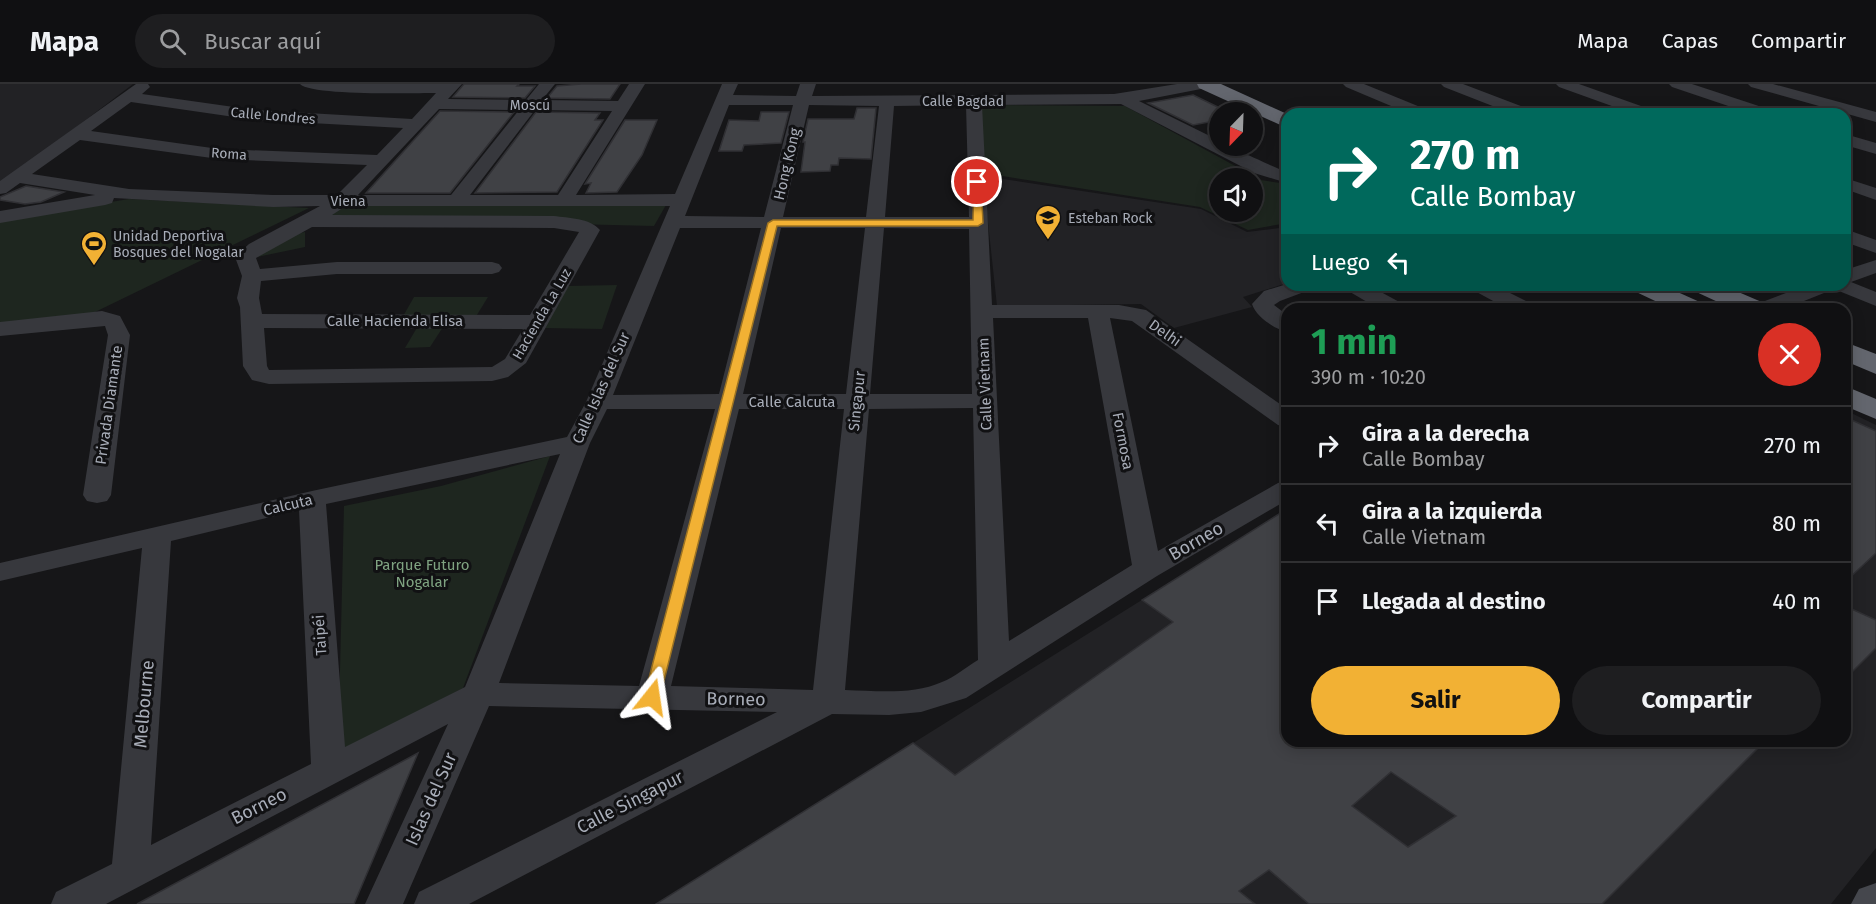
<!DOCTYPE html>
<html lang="es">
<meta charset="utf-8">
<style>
body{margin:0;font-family:"Fira Sans",sans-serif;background:#1e1e20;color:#f1f3f6;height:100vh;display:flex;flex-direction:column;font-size:22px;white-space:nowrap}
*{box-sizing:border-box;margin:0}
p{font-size:20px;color:#9c9d9f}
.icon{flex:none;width:33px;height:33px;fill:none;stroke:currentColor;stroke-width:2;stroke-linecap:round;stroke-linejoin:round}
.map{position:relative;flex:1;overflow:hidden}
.drawer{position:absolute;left:1281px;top:219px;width:570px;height:444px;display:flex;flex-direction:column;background:#101012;border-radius:18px;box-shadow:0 3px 15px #0003,0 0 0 2px #303032}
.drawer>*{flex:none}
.top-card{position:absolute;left:1281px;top:24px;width:570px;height:183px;border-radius:18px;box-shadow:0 3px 15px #0003,0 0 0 2px #303032;background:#00695c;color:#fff;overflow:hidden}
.needle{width:39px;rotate:203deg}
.controls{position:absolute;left:1209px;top:18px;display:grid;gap:12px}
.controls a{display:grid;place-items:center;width:54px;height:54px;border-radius:50%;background:#101012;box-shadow:0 3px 15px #0003,0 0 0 2px #303032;font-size:30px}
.pin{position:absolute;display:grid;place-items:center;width:51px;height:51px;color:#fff;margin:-26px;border:3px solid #fff;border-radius:50%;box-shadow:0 2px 6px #0007}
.me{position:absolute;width:66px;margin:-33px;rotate:15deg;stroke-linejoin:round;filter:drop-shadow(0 0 4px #0008)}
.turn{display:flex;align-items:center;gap:21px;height:126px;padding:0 30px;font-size:27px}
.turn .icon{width:78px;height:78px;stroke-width:2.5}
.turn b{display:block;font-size:42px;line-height:51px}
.then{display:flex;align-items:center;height:57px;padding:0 30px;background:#0003;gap:12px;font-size:22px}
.round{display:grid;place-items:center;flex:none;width:63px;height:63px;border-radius:32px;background:#1e1e20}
.head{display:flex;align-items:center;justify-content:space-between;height:102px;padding:0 30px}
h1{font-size:36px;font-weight:700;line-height:45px;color:#1e9e55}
.button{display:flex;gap:12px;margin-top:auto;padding:12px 30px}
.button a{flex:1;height:69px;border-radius:36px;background:#f2b134;color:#111;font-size:24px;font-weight:700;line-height:69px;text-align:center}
.button a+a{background:#1e1e20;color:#f1f3f6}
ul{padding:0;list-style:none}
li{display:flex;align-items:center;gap:18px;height:78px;padding:0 30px;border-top:2px solid #303032}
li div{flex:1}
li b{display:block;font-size:22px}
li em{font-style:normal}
header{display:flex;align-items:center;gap:36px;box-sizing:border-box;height:84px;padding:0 30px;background:#101012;border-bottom:2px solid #303032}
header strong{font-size:28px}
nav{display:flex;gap:33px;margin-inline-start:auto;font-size:21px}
.search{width:420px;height:54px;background:#1e1e20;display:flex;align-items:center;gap:15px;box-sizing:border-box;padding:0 21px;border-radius:33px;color:#9c9d9f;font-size:22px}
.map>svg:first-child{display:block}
.built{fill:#222225}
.green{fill:#1e261f;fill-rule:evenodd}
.building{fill:#404145;stroke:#303034;stroke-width:1.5;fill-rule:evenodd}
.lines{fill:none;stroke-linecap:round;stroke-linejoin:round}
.street{fill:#37383d;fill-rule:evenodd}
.secondary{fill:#45474d;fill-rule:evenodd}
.highway{fill:#63666e;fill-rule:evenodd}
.route{fill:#f2b134;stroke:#9d7322;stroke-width:1.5}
.labels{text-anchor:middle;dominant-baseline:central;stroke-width:6;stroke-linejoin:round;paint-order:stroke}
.far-street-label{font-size:14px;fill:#a8adb8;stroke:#111113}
.far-poi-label{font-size:14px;fill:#a8adb8;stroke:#111113;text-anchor:start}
.street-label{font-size:15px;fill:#a8adb8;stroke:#111113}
.park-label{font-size:15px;fill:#7fa381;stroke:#111113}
.near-street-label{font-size:18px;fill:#a8adb8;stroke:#111113}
</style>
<header>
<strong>Mapa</strong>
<div class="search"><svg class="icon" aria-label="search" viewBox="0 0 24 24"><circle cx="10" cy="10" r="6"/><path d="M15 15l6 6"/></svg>Buscar aquí</div>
<nav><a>Mapa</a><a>Capas</a><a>Compartir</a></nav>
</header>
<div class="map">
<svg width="1876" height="820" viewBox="0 0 1876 820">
<rect width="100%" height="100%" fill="#161618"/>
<g class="built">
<polygon points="0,0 133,0 0,101"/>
<polygon points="983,92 1201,125 1247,148 1287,143 1287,199 1243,213 1252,223 1174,244 1141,220 997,222"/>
<polygon points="1845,326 1876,341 1876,764 1831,820 656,820 1287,425 1287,657 1845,657"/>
</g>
<g class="green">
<path d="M 981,21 L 1125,22 L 1261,96 L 1287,100 L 1287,139 L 1248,146 L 1200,123 L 983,89 ZM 1220,94 L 1252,94 L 1252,128 L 1220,128 Z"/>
<polygon points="129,115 309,124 91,230 0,240 0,136"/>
<polygon points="348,121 666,121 654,142 325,134"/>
<polygon points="305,148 305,163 257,173 286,152"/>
<polygon points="617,201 602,245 545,244 568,202"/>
<polygon points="414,213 488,213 475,234 402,234"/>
<polygon points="418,242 443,243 430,263 405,264"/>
<polygon points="550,372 463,604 338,669 344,422 441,402"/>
</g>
<g class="building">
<polygon points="464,0 519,0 517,2 535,2 525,14 453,13"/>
<polygon points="581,0 620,0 610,15 547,14 557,2"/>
<polygon points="1193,11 1228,28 1220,28 1220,36 1193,41 1148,19"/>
<polygon points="857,24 876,24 871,75 839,74 838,81 831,81 830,87 801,88 805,58 803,58 808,35 854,35"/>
<polygon points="440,27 514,28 450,109 366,109"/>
<polygon points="536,28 600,29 595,36 603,36 557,108 475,109"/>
<polygon points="761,28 789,28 781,59 744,61 742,67 719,67 729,36 759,37"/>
<polygon points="625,36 657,36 642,71 617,108 586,109 591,99 585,100"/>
<polygon points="26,102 64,108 41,118 25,120 0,116 0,113"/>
<polygon points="1845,333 1876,347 1876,469 1845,498"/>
<path d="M 1287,425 L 1287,657 L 1765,657 L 1602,820 L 1309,820 L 1269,786 L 1239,807 L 1255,820 L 656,820 L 913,659 L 955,691 L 1173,538 L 1142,516 ZM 1391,688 L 1456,732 L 1408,763 L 1352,722 Z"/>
<polygon points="1845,522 1876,536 1876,564 1845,595"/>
<polygon points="418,669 354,820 137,820"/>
</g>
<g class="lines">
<g class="street">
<path d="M 136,0 L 148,0 L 150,3 L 142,10 L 255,26 L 412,35 L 436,9 C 415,9 311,12 300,0 L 462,0 L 448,15 L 526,16 L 539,0 L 555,0 L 542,16 L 618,17 L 629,0 L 645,0 L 576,111 L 675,110 L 722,0 L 738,0 L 733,11 L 796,12 L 800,0 L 816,0 L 812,12 L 1114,10 L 1177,0 L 1209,0 L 1201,5 L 1139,17 L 1220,57 L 1220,62 C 1234,62 1269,82 1287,88 L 1287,99 L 1254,89 L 1121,20 L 982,21 L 992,221 L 1119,221 L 1146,226 L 1287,325 L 1287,343 L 1278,341 L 1132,237 L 1110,234 L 1158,467 L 1278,399 L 1287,397 L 1287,416 L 1157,492 L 966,614 L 921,628 L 889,631 L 832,630 L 469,820 L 414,820 L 419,808 L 777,628 L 489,622 L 403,820 L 365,820 L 448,640 L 106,820 L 51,820 L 56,808 L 112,780 L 142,464 L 0,497 L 0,479 L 312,407 L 567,353 L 586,318 L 670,122 L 346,122 L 332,131 L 554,132 C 568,134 590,134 600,146 L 526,279 L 508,293 L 492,297 L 269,300 L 252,296 L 243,282 L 240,223 L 237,214 L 242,192 L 235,173 L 249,160 L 320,122 L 273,123 L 114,114 L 112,119 L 105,121 L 0,139 L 0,127 L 95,111 L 20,99 L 6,109 L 0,110 L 0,97 ZM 131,18 L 255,36 L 403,44 L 377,71 L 219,65 L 91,47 ZM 729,21 L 793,21 L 764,133 L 685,132 ZM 809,21 L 879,22 L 866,133 L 783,133 ZM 966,21 L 969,133 L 885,133 L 894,22 ZM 439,25 L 519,26 L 451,111 L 358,111 ZM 535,26 L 612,27 L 558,111 L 470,111 ZM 80,56 L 219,75 L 367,81 L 337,111 L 273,111 L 129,105 L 32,90 ZM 312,143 L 554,144 L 579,148 L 530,231 L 262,230 L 259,214 L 261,197 L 337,190 L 492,190 L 499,188 L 502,184 L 499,180 L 492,178 L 337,178 L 260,185 L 256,174 ZM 680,144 L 761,144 L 719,310 L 613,311 ZM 781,144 L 865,144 L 846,310 L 743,310 ZM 884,144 L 969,145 L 972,310 L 870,310 ZM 993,234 L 1088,234 L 1132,481 L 1009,557 ZM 264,244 L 523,245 L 505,275 L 492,283 L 269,286 L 267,282 ZM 973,324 L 978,576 C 966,583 955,593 942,598 C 913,611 877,607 845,606 L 869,325 ZM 607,325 L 715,325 L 639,602 L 499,599 L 590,359 ZM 739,325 L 844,325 L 813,606 L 671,602 ZM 560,370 L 465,603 L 345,663 L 326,420 ZM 299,426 L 311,680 L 151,761 L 171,457 Z"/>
<polygon points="1343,0 1364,0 1430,27 1432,30 1410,30 1346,3"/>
<polygon points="1441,0 1463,0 1534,27 1536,30 1513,30 1444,3"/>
<polygon points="1556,0 1579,0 1655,27 1657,30 1634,30 1559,3"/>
<polygon points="1669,0 1692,0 1774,27 1776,30 1752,30 1672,3"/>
<polygon points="1748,0 1773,0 1876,28 1876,38 1751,3"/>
<polygon points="1845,50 1876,59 1876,70 1845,61"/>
<polygon points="1845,94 1876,104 1876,116 1845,105"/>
<polygon points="1845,145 1876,156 1876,169 1845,158"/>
<polygon points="1876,176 1876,189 1851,198 1876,208 1876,222 1834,205 1784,225 1754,225 1757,220 1807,201 1845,201 1845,186"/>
<path d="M 1287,200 L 1316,201 L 1312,205 L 1280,217 L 1274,221 L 1287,231 L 1287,248 C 1275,245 1256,233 1252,220 L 1264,207 Z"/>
<polygon points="1341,201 1368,201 1403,220 1406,225 1379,225 1345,205"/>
<polygon points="1467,201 1494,201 1532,220 1535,225 1508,225 1471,205"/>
<polygon points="102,227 120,232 130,251 111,411 107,417 97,419 87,417 83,411 108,251 105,242 0,252 0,238"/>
</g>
<polygon class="secondary" points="1876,799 1876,820 1851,820 1859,805"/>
<g class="highway">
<polygon points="1197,0 1221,0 1287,30 1287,44 1199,4"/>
<polygon points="1628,201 1662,201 1702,219 1706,225 1672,225 1632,206"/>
<polygon points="1688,201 1722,201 1764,219 1768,225 1733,225 1692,206"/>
<polygon points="1845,258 1876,270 1876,290 1845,277"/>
<polygon points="1845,302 1876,315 1876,335 1845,322"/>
</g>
</g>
<polygon class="route" points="974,96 981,98 983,139 978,142 777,142 660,613 658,617 646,617 644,613 768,139 773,136 973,136"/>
<defs>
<symbol id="school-pin" viewBox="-11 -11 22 30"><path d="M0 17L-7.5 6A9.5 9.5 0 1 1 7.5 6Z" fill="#f2b134" stroke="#111113"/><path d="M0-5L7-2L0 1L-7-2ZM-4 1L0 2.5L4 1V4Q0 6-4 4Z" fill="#111"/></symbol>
<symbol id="stadium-pin" viewBox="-11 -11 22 30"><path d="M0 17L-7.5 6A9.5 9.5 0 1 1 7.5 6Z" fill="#f2b134" stroke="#111113"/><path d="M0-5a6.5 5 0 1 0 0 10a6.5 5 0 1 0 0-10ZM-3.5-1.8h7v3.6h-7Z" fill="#111"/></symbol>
</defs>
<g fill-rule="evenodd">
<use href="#school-pin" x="1033" y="119" width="30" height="40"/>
<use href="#stadium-pin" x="79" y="145" width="30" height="40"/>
</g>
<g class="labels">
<g class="far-street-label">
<text x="963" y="17">Calle Bagdad</text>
<text x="530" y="21">Moscú</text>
<text transform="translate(273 32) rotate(5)">Calle Londres</text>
<text transform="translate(229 70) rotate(4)">Roma</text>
<text x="348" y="117">Viena</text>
<text transform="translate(542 230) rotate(-60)">Hacienda La Luz</text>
</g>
<g class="far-poi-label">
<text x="1068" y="134">Esteban Rock</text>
<text x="113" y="152">Unidad Deportiva<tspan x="113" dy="16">Bosques del Nogalar</tspan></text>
</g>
<g class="street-label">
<text transform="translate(787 80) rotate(-77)">Hong Kong</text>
<text x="395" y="237">Calle Hacienda Elisa</text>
<text transform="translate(1165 249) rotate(35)">Delhi</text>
<text transform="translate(985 300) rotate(-92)">Calle Vietnam</text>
<text transform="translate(601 304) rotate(-66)">Calle Islas del Sur</text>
<text transform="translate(857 317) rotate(-84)">Singapur</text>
<text x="792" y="318">Calle Calcuta</text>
<text transform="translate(109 321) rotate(-82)">Privada Diamante</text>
<text transform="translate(1123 357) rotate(79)">Formosa</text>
<text transform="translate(288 421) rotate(-13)">Calcuta</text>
<text transform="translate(320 551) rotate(-94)">Taipéi</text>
</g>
<g class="park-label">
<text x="422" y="481">Parque Futuro<tspan x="422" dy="17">Nogalar</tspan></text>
</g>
<g class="near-street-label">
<text transform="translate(1196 457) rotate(-30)">Borneo</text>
<text transform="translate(736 615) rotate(1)">Borneo</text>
<text transform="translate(144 620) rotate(-85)">Melbourne</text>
<text transform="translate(431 715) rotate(-66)">Islas del Sur</text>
<text transform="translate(630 718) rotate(-27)">Calle Singapur</text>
<text transform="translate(259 722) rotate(-27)">Borneo</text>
</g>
</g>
</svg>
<div class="controls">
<a><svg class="needle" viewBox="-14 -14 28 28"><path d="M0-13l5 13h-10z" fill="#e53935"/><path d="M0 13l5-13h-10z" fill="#9c9d9f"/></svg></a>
<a><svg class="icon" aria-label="sound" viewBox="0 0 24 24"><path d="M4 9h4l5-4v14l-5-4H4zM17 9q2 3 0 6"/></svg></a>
</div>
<div class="pin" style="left:977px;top:98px;background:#d93025"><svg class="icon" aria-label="arrive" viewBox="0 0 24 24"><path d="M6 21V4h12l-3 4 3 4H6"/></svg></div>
<svg class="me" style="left:652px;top:613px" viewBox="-20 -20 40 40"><path d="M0-17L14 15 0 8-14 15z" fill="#f2b134" stroke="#fff" stroke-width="4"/></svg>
<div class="top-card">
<div class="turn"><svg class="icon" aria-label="right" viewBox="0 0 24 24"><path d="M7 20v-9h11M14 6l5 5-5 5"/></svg><div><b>270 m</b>Calle Bombay</div></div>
<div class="then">Luego<svg class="icon" aria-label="left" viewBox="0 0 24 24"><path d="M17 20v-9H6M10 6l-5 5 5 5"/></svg></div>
</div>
<section class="drawer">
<div class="head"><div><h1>1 min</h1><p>390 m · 10:20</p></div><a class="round" style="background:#d93025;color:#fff"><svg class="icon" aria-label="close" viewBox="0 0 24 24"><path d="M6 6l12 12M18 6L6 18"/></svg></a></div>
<ul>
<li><svg class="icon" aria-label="right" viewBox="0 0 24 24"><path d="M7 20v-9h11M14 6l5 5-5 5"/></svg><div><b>Gira a la derecha</b><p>Calle Bombay</p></div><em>270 m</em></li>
<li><svg class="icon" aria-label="left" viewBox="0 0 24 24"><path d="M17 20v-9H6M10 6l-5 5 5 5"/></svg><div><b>Gira a la izquierda</b><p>Calle Vietnam</p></div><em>80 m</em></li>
<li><svg class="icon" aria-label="arrive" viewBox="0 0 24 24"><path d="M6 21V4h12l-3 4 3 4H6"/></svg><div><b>Llegada al destino</b></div><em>40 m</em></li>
</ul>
<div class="button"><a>Salir</a><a>Compartir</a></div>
</section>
</div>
